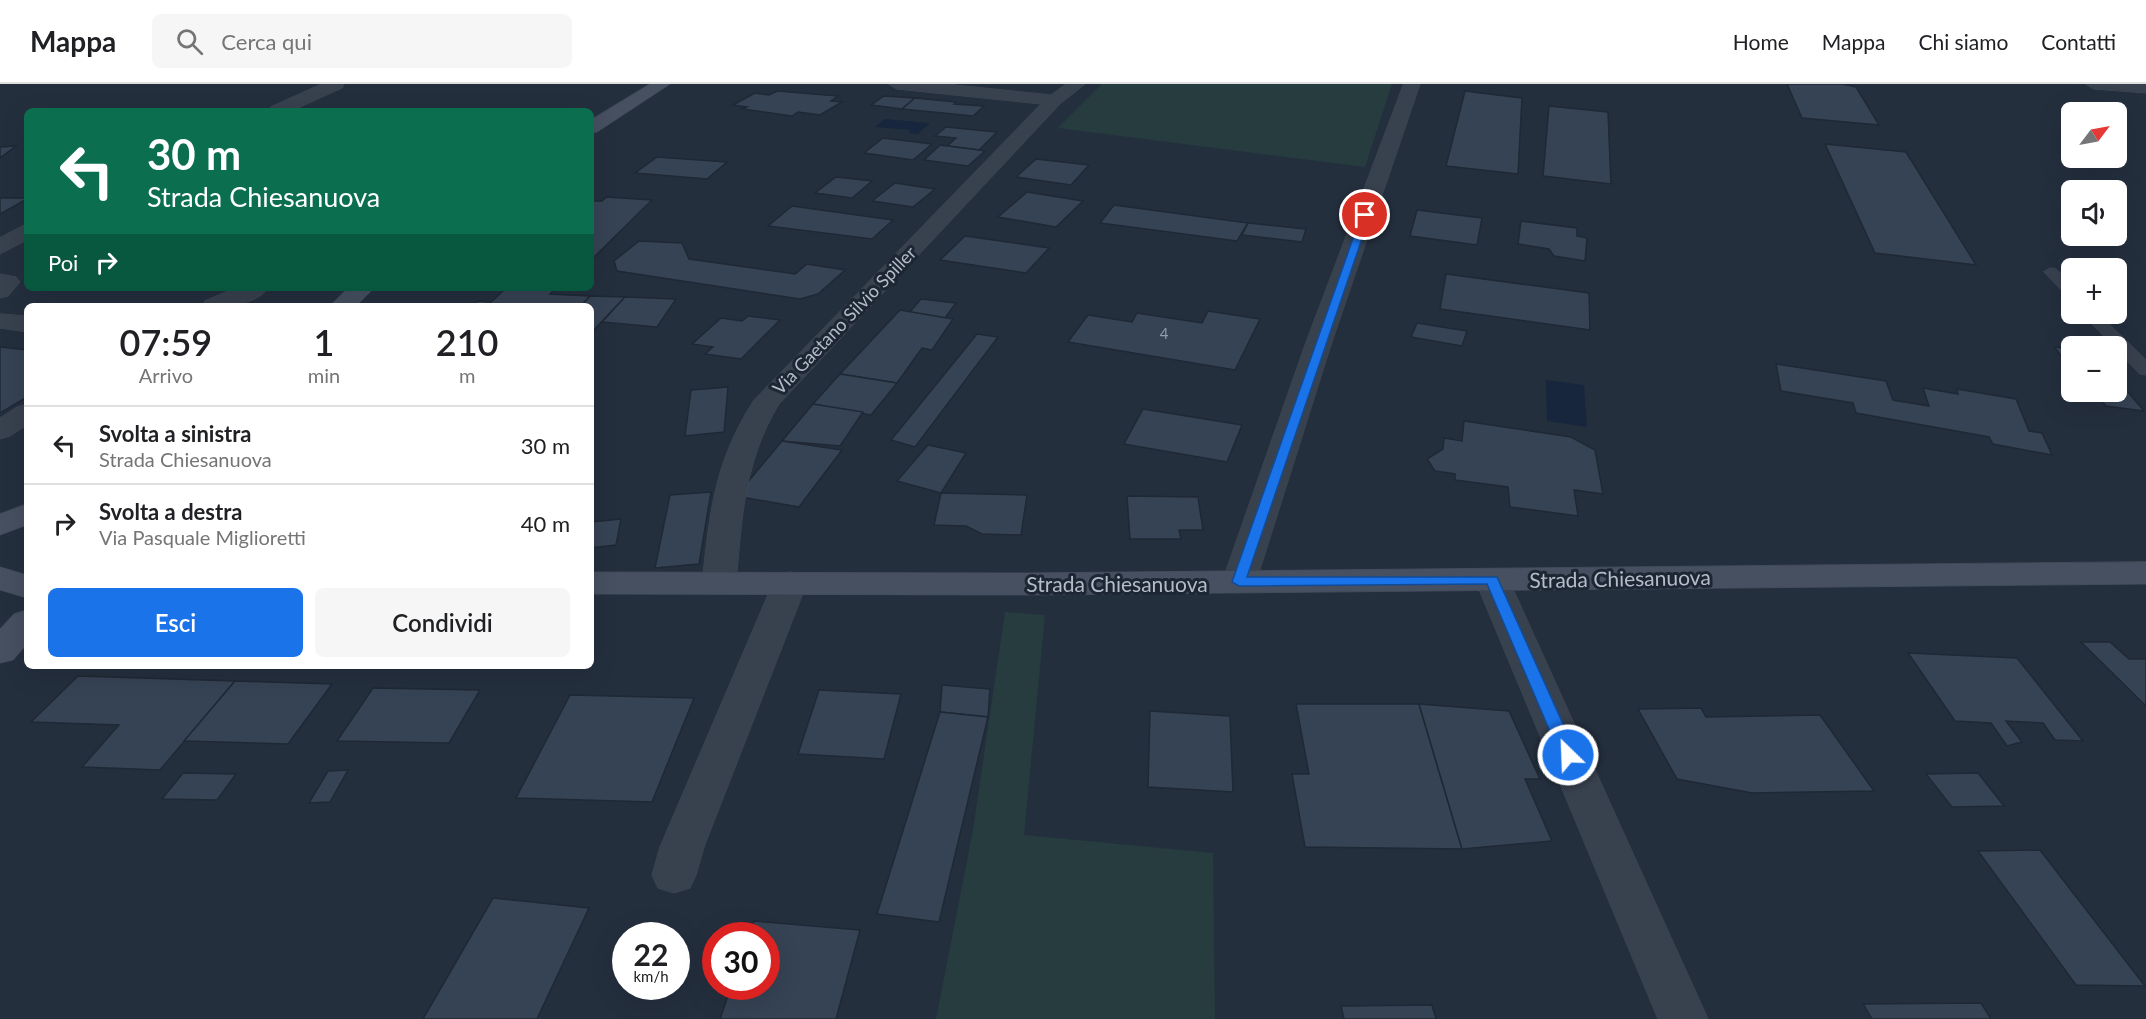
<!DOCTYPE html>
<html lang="it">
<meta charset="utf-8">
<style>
body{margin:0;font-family:Lato,sans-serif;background:#f6f6f6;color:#202124;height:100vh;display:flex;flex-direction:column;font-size:22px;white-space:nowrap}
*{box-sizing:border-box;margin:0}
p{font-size:20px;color:#757577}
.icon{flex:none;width:33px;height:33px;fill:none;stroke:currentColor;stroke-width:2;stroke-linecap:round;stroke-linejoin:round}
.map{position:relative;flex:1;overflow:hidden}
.panel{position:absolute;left:24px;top:219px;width:570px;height:366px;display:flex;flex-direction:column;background:#fff;border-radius:9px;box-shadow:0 6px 24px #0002}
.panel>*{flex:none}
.guide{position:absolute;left:24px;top:24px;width:570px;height:183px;border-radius:9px;box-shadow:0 6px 24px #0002;background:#0b6e4f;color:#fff;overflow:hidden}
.needle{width:39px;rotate:58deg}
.buttons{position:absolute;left:2061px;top:18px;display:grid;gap:12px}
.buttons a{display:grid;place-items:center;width:66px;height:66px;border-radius:9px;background:#fff;box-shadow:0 6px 24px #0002;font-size:30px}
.speed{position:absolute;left:612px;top:838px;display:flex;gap:12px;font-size:30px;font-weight:700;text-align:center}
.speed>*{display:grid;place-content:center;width:78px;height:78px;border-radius:50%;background:#fff;box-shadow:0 6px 24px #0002;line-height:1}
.speed small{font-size:15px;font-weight:400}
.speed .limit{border:9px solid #d22;background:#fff;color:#111}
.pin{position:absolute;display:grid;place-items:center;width:51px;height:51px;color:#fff;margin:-26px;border:3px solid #fff;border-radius:50%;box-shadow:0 2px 6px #0007}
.me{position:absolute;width:66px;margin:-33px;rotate:336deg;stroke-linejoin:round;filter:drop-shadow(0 0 4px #0008)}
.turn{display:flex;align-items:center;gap:21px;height:126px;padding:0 24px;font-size:27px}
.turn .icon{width:78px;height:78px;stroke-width:2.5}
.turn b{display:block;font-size:42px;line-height:51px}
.then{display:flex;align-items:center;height:57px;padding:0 24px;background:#0003;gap:12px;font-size:22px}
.eta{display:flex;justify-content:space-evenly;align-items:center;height:102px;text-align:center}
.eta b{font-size:36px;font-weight:600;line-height:42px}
.primary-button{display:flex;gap:12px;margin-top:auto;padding:12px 24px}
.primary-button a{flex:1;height:69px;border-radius:9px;background:#1a73e8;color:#fff;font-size:24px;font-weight:600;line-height:69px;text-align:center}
.primary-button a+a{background:#f6f6f6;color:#202124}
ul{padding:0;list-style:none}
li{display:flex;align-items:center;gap:18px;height:78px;padding:0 24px;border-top:2px solid #e0e0e0}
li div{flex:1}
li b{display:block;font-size:22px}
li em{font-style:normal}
header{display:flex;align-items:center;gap:36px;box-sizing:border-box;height:84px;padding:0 30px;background:#fff;border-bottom:2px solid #e0e0e0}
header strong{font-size:28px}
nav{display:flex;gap:33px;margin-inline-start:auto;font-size:21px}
.search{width:420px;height:54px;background:#f6f6f6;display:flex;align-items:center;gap:15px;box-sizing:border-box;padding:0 21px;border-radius:9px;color:#757577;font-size:22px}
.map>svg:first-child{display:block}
.green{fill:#263c3f}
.water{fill:#17263c}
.building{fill:#364354;stroke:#1f2835;stroke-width:1.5}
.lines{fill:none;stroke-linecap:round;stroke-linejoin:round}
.lane-casing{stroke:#414a57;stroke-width:1}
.street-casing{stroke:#414a57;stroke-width:1}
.secondary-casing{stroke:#414a57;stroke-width:1}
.lane{fill:#38414e;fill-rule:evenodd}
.street{fill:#38414e;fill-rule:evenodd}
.secondary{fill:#465061;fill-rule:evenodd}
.route{fill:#1a73e8;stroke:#114b97;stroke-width:1.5}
.labels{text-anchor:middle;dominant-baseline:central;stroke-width:6;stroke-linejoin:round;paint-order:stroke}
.far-number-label{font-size:15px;fill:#929caa}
.far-street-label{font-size:18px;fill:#b4bcc9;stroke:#1d2633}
.street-label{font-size:21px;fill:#b4bcc9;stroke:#1d2633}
</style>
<header>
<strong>Mappa</strong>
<div class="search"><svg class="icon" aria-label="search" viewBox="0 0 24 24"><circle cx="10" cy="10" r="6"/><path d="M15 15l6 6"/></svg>Cerca qui</div>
<nav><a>Home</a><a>Mappa</a><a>Chi siamo</a><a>Contatti</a></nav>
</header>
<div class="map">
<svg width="2146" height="935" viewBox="0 0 2146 935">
<rect width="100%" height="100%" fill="#242f3e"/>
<g class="green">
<polygon points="1102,0 1392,0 1365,83 1058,44"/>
<polygon points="1005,528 1045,531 1024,751 1213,769 1215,935 936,935 973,746"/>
</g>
<g class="water">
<polygon points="885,35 930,39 918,50 908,49 910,46 875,43"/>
<polygon points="1546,296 1584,301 1587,343 1547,337"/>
</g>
<g class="building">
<polygon points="1787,0 1843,0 1856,3 1879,41 1802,34"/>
<polygon points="777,7 838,12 831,17 842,18 820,31 798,28 792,32 742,25 747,23 733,21 755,9 769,11"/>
<polygon points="1465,7 1522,14 1518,90 1446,82"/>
<polygon points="884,12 915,14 902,25 871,21"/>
<polygon points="915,14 956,18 954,20 984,22 973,32 902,25"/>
<polygon points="1549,22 1608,28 1611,100 1543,92"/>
<polygon points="946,43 997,48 979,66 947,62 956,54 935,52"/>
<polygon points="883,54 932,60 913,76 864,69"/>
<polygon points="1825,60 1906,68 1976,181 1875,169"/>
<polygon points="940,61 979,66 985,67 968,82 924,76"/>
<polygon points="16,62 0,74 0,63"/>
<polygon points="657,73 727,78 707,95 635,89"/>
<polygon points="1036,75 1089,81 1071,101 1016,93"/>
<polygon points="836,93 872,97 852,114 815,109"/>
<polygon points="895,99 935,105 913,123 872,117"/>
<polygon points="1027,108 1083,117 1056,143 998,133"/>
<polygon points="606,113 652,116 591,176 591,117 602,117"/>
<polygon points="0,114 27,114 27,115 0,130"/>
<polygon points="1114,121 1248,139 1237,157 1100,139"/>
<polygon points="792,122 893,136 872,155 768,142"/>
<polygon points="1417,126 1482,134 1477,161 1410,152"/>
<polygon points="1521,137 1577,144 1577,152 1587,154 1585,177 1554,172 1549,165 1518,160"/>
<polygon points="1248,139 1306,145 1302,158 1242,151"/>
<polygon points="965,152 1049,164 1026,189 940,176"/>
<polygon points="639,157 682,159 689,175 795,190 807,180 845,186 818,210 800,215 617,187 614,177"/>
<polygon points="1446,190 1589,209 1590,246 1440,225"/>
<polygon points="506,204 556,204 550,210 590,212 581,222 472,222 478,217 491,218"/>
<polygon points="590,212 625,213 591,249 591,222 581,222"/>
<polygon points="625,213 676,215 657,243 602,238"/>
<polygon points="921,215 956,219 945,234 909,229"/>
<polygon points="900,226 953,235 932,266 922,264 897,299 840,290"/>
<polygon points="1208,227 1260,235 1235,286 1068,258 1088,231 1132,238 1137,229 1202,239"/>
<polygon points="748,232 780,236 741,275 705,270 713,263 692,260 721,234 742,237"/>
<polygon points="1417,239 1467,247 1462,262 1411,253"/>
<polygon points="977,250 998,253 915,363 891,356"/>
<polygon points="0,263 27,266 27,313 0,329"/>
<polygon points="2054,263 2072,265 2072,285"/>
<polygon points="1776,280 1886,297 1893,316 1929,322 1923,304 1958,310 1957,305 2016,315 2029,347 2042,349 2052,371 1993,360 1989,353 1856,329 1853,319 1781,307"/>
<polygon points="840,290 897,299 871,331 813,320"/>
<polygon points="728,303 724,348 685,352 691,306"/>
<polygon points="2116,306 2128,308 2144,327 2106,322 2094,308"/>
<polygon points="813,320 863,328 840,362 782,357"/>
<polygon points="1143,325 1242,341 1227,378 1124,360"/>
<polygon points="1464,337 1571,353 1595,366 1603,410 1574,406 1578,432 1510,423 1508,403 1455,396 1455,390 1435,387 1427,375 1443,365 1444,354 1462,357"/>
<polygon points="782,357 842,366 799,423 736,412"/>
<polygon points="928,361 966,369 941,409 897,397"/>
<polygon points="711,408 699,480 655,484 670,411"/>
<polygon points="941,409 1027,411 1021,451 982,450 966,442 934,441"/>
<polygon points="1127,412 1198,413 1203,446 1179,446 1181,455 1130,455"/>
<polygon points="621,435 616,461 591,464 591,438"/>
<polygon points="2081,558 2110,558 2129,575 2146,575 2146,622"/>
<polygon points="1908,569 2017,574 2083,657 2055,656 2043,639 2006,637 2022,658 2007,662 1991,639 1955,637"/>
<polygon points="78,592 235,597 160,686 82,683 119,641 31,638"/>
<polygon points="235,597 332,600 288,660 184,657"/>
<polygon points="942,601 990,605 988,633 940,628"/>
<polygon points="373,604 480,606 449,659 337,657"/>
<polygon points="819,606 901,610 884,675 798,670"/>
<polygon points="570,611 694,614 652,718 516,714"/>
<polygon points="1296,620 1419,620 1462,765 1305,763 1292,690 1309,690"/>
<polygon points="1419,620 1509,627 1540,695 1525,695 1552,757 1462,765"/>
<polygon points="1701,624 1706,633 1820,631 1874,707 1752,709 1677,695 1638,625"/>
<polygon points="1150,627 1230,632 1233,708 1148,703"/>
<polygon points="940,628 988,633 939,838 877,830"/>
<polygon points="348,686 330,718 309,719 328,687"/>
<polygon points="183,689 236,690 217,716 162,715"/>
<polygon points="1978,689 2004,722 1952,723 1926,690"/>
<polygon points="2040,766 2145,902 2076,901 1978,767"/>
<polygon points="493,814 589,824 537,935 423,935"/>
<polygon points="754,837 860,846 836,935 720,935 731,903 766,903 766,852 749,852"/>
<polygon points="1981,919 1991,935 1872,935 1863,920"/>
<polygon points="1432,921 1436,935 1344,935 1341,922"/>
</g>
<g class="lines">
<defs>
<g id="lane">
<polygon points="2051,184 2056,185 2072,200 2072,213 2067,212 2044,188"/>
<polygon points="2083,230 2099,230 2146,276 2146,291 2140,290"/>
</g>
<g id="street">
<polygon points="322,0 344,0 342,4 291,27 268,27 271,23"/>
<path d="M 889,0 L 946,0 L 1051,11 L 1066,0 L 1085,0 L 1060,20 L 779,320 C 744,378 742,433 736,499 L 731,507 L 719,510 L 707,507 L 702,499 C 710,428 714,378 754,316 L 1041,20 L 897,5 Z"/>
<polygon points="1404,0 1420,0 1331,261 1256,498 1251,506 1239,509 1227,506 1222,498 1305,261"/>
<polygon points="2086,0 2146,0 2146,9 2094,5"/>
<polygon points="27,140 27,156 0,170 0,154"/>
<polygon points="0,190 16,193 20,198 8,212 0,214"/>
<path d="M 236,204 L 268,204 C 255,223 222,222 202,222 L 205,217 Z"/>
<polygon points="0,230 27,232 27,248 0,244"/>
<polygon points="27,321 27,341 10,352 0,355 0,334 17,323"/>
<polygon points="1492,485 1504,488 1509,496 1708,935 1658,935 1475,496 1480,488"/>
<polygon points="790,488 802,491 807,499 704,763 696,791 690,804 674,809 658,804 652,791 660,763 773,499 778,491"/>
</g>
<g id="secondary">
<polygon points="650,0 670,0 597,48 591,49 591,36"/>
<polygon points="348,204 374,204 356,222 330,222"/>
<polygon points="27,420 27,441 0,451 0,430"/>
<polygon points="2146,478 2146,500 1025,511 591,510 591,488 1025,489"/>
<polygon points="0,483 27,491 27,514 0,506"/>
<polygon points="27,526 27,560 13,576 0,579 0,545 14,530"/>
</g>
</defs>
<use href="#lane" class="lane-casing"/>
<use href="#street" class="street-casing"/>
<use href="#secondary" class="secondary-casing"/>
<use href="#lane" class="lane"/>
<use href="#street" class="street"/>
<use href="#secondary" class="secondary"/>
</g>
<polygon class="route" points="1362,129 1370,131 1247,493 1497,493 1577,671 1574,676 1568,678 1563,676 1560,671 1487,500 1239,502 1232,498"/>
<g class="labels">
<g class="far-number-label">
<text x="1164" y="249">4</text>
</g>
<g class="far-street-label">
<text transform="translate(844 236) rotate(-46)">Via Gaetano Silvio Spiller</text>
</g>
<g class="street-label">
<text transform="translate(1620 494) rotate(-1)">Strada Chiesanuova</text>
<text x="1117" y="499">Strada Chiesanuova</text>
</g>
</g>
</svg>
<div class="buttons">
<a><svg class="needle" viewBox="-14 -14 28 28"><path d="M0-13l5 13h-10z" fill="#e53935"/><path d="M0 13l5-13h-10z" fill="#757577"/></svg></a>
<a><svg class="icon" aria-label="sound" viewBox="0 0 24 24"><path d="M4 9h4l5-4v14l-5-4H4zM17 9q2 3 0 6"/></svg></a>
<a>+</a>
<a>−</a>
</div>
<div class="speed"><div>22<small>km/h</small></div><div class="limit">30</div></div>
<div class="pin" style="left:1365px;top:131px;background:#d93025"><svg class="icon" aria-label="arrive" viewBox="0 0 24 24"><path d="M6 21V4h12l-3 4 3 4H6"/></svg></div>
<svg class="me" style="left:1568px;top:671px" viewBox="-20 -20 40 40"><circle r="17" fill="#1a73e8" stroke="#fff" stroke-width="3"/><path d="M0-11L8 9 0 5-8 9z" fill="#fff"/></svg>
<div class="guide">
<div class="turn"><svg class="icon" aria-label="left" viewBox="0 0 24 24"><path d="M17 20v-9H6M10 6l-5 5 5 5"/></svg><div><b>30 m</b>Strada Chiesanuova</div></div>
<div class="then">Poi<svg class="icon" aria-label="right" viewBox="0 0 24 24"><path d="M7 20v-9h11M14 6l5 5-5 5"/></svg></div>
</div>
<section class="panel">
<div class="eta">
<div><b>07:59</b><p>Arrivo</p></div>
<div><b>1</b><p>min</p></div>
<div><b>210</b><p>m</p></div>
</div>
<ul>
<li><svg class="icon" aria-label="left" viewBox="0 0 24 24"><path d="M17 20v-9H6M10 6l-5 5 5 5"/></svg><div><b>Svolta a sinistra</b><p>Strada Chiesanuova</p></div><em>30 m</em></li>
<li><svg class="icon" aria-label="right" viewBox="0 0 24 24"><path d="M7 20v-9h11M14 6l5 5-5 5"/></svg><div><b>Svolta a destra</b><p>Via Pasquale Miglioretti</p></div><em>40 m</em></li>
</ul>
<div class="primary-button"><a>Esci</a><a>Condividi</a></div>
</section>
</div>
